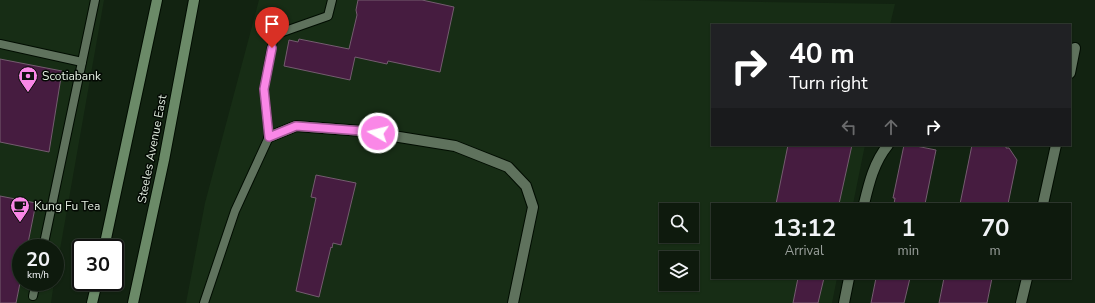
<!DOCTYPE html>
<style>
body{margin:0;font-family:"Nunito Sans",sans-serif;background:#1c271b;color:#f1f3f6;height:100vh;display:flex;flex-direction:column;font-size:15px;white-space:nowrap}
*{box-sizing:border-box;margin:0}
p{font-size:13px;color:#9ba19d}
.icon{flex:none;width:22px;height:22px;fill:none;stroke:currentColor;stroke-width:2;stroke-linecap:round;stroke-linejoin:round}
.map{position:relative;flex:1;overflow:hidden}
.details{position:absolute;left:711px;top:203px;width:360px;height:76px;display:flex;flex-direction:column;background:#0e1a0d;border-radius:0px;box-shadow:0 1px 3px #0004,0 0 0 1px #2e382e}
.details>*{flex:none}
.hud{position:absolute;left:711px;top:24px;width:360px;height:122px;border-radius:0px;box-shadow:0 1px 3px #0004,0 0 0 1px #2e382e;background:#202124;color:#fff;overflow:hidden}
.buttons{position:absolute;left:659px;top:203px;display:grid;gap:8px}
.buttons a{display:grid;place-items:center;width:40px;height:40px;border-radius:0px;background:#0e1a0d;box-shadow:0 1px 3px #0004,0 0 0 1px #2e382e;font-size:20px}
.speed{position:absolute;left:12px;top:239px;display:flex;gap:8px;font-size:20px;font-weight:700;text-align:center}
.speed>*{display:grid;place-content:center;width:52px;height:52px;border-radius:50%;background:#0e1a0d;box-shadow:0 1px 3px #0004,0 0 0 1px #2e382e;line-height:1}
.speed small{font-size:10px;font-weight:400}
.speed .limit{border:2px solid #111;border-radius:6px;background:#fff;color:#111}
.pin{position:absolute;display:grid;place-items:center;width:34px;height:34px;color:#fff;margin:-41px -17px;border-radius:50% 50% 50% 0;rotate:-45deg;box-shadow:0 0 4px #0007}
.pin .icon{rotate:45deg}
.me{position:absolute;width:44px;margin:-22px;rotate:278deg;stroke-linejoin:round;filter:drop-shadow(0 0 3px #0008)}
.turn{display:flex;align-items:center;gap:14px;height:84px;padding:0 12px;font-size:18px}
.turn .icon{width:52px;height:52px;stroke-width:2.5}
.turn b{display:block;font-size:28px;line-height:34px}
.lanes{display:flex;align-items:center;height:38px;padding:0 12px;background:#0003;justify-content:center;gap:20px;direction:ltr}
.lanes .off{opacity:.35}
.eta{display:flex;justify-content:space-evenly;align-items:center;height:68px;text-align:center}
.eta b{font-size:24px;font-weight:700;line-height:28px}
.map>svg:first-child{display:block}
.built{fill:#172d15;fill-rule:evenodd}
.building{fill:#461c40;stroke:#745c6f}
.lines{fill:none;stroke-linecap:round;stroke-linejoin:round}
.service-casing{stroke:#010c01;stroke-width:10}
.minor-casing{stroke:#010c01;stroke-width:12}
.secondary-casing{stroke:#010c01;stroke-width:12}
.service{stroke:#5f725d;stroke-width:8}
.minor{stroke:#5f725d;stroke-width:10}
.secondary{stroke:#6b8a68;stroke-width:10}
.route-casing{stroke:#a25896;stroke-width:10}
.route{stroke:#fa87e7;stroke-width:7}
.labels{text-anchor:middle;dominant-baseline:central;stroke-width:3;stroke-linejoin:round;paint-order:stroke}
.poi-label{font-size:12px;fill:#e3eee1;stroke:#040a04;text-anchor:start}
.street-label{font-size:12px;fill:#e3eee1;stroke:#040a04}
</style>
<div class="map">
<svg width="1095" height="303" viewBox="0 0 1095 303">
<rect width="100%" height="100%" fill="#122311"/>
<g class="built">
<polygon points="0,0 104,0 55,278 55,248 21,248 21,282 54,282 51,303 0,303"/>
<path d="M 259,0 L 639,0 L 895,4 L 890,25 L 712,25 L 712,145 L 865,145 L 853,204 L 712,204 L 712,278 L 837,278 L 832,303 L 186,303 L 205,203 ZM 666,210 L 692,210 L 692,236 L 666,236 ZM 666,258 L 692,258 L 692,284 L 666,284 Z"/>
</g>
<g class="building">
<polygon points="358,0 422,0 454,7 440,72 388,61 387,64 355,57 350,80 284,66 289,40 298,42 299,39 349,49 357,15 356,10"/>
<polygon points="0,59 62,71 49,152 0,142"/>
<polygon points="788,145 852,145 839,204 776,204"/>
<polygon points="904,145 911,145 936,150 925,204 894,204 895,198 893,198"/>
<polygon points="972,145 1006,145 1006,148 1009,148 1017,160 1008,204 960,204"/>
<polygon points="316,175 356,183 341,245 333,243 332,248 331,247 319,297 296,291 316,198 311,197"/>
<polygon points="0,196 36,203 27,248 21,248 21,278 16,303 0,303"/>
<polygon points="798,278 824,278 818,303 793,303"/>
<polygon points="876,278 910,278 904,303 871,303"/>
<polygon points="944,278 992,278 987,303 939,303"/>
</g>
<g class="lines">
<defs>
<g id="service">
<polyline points="0,44 82,62"/>
<polyline points="43,248 95,0"/>
<polyline points="33,296 36,282"/>
<polyline points="204,303 235,211 269,137 264,89 274,35 328,16 332,0"/>
</g>
<g id="minor">
<polyline points="1070,73 1075,48"/>
<polyline points="269,137 296,126 362,131 455,146 508,167 526,186 533,207 513,303"/>
<path d="M 864,204 C 869,183 874,162 888,145"/>
<polyline points="1043,204 1056,145"/>
<polyline points="844,303 849,278"/>
<polyline points="1021,303 1027,278"/>
</g>
<g id="secondary">
<polyline points="104,248 157,0"/>
<polyline points="92,303 97,282"/>
<polyline points="133,303 164,160 194,0"/>
</g>
</defs>
<use href="#service" class="service-casing"/>
<use href="#minor" class="minor-casing"/>
<use href="#secondary" class="secondary-casing"/>
<use href="#service" class="service"/>
<use href="#minor" class="minor"/>
<use href="#secondary" class="secondary"/>
</g>
<g class="lines">
<defs>
<polyline id="route" points="272,48 264,89 269,137 296,126 362,131 378,133"/>
</defs>
<use href="#route" class="route-casing"/>
<use href="#route" class="route"/>
</g>
<defs>
<symbol id="bank-pin" viewBox="-11 -11 22 30"><path d="M0 17L-7.5 6A9.5 9.5 0 1 1 7.5 6Z" fill="#fa87e7" stroke="#040a04"/><path d="M-6-4H6V4H-6ZM0-2.3a2.3 2.3 0 1 0 0 4.6a2.3 2.3 0 1 0 0-4.6Z" fill="#111"/></symbol>
<symbol id="cafe-pin" viewBox="-11 -11 22 30"><path d="M0 17L-7.5 6A9.5 9.5 0 1 1 7.5 6Z" fill="#fa87e7" stroke="#040a04"/><path d="M-5.5-4.5H6V0H3Q3 3.5 0 3.5H-2.5Q-5.5 3.5-5.5 0ZM3-3.2v2h1.7v-2ZM-6 4.5H4V6H-6Z" fill="#111"/></symbol>
</defs>
<g fill-rule="evenodd">
<use href="#bank-pin" x="17" y="65" width="22" height="30"/>
<use href="#cafe-pin" x="9" y="195" width="22" height="30"/>
</g>
<g class="labels">
<g class="poi-label">
<text x="42" y="76">Scotiabank</text>
<text x="34" y="206">Kung Fu Tea</text>
</g>
<g class="street-label">
<text transform="translate(152 149) rotate(-79)">Steeles Avenue East</text>
</g>
</g>
</svg>
<div class="buttons">
<a><svg class="icon" aria-label="search" viewBox="0 0 24 24"><circle cx="10" cy="10" r="6"/><path d="M15 15l6 6"/></svg></a>
<a><svg class="icon" aria-label="layers" viewBox="0 0 24 24"><path d="M12 4l9 5-9 5-9-5zM3 14l9 5 9-5"/></svg></a>
</div>
<div class="speed"><div>20<small>km/h</small></div><div class="limit">30</div></div>
<div class="pin" style="left:272px;top:48px;background:#d93025"><svg class="icon" aria-label="arrive" viewBox="0 0 24 24"><path d="M6 21V4h12l-3 4 3 4H6"/></svg></div>
<svg class="me" style="left:378px;top:133px" viewBox="-20 -20 40 40"><circle r="17" fill="#fa87e7" stroke="#fff" stroke-width="3"/><path d="M0-11L8 9 0 5-8 9z" fill="#fff"/></svg>
<div class="hud">
<div class="turn"><svg class="icon" aria-label="right" viewBox="0 0 24 24"><path d="M7 20v-9h11M14 6l5 5-5 5"/></svg><div><b>40 m</b>Turn right</div></div>
<div class="lanes"><svg class="icon off" aria-label="left" viewBox="0 0 24 24"><path d="M17 20v-9H6M10 6l-5 5 5 5"/></svg><svg class="icon off" aria-label="ahead" viewBox="0 0 24 24"><path d="M12 20V5M6 11l6-6 6 6"/></svg><svg class="icon" aria-label="right" viewBox="0 0 24 24"><path d="M7 20v-9h11M14 6l5 5-5 5"/></svg></div>
</div>
<section class="details">
<div class="eta">
<div><b>13:12</b><p>Arrival</p></div>
<div><b>1</b><p>min</p></div>
<div><b>70</b><p>m</p></div>
</div>
</section>
</div>
